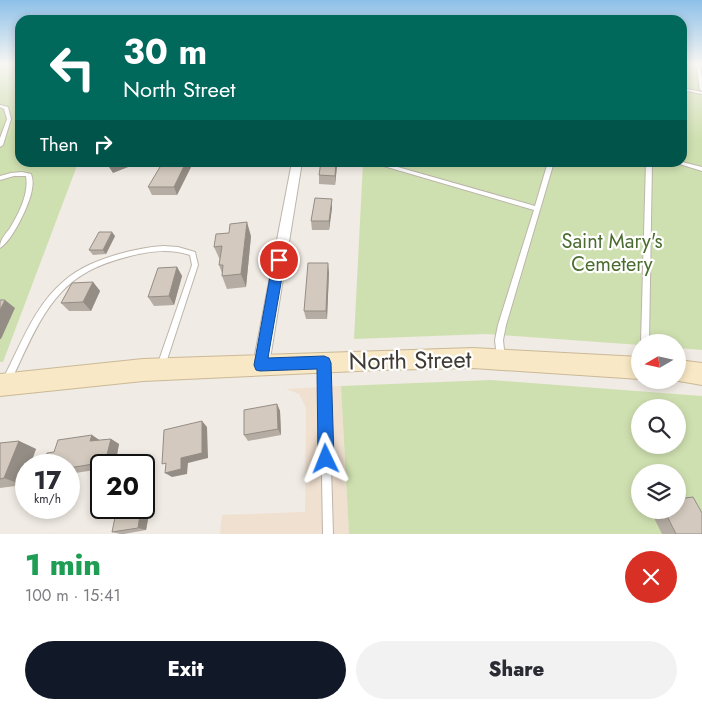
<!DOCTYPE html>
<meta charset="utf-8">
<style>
body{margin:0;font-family:Jost,sans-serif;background:#f2f2f3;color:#2b2b33;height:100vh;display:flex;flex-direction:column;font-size:19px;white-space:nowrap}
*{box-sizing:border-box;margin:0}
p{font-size:16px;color:#7c7c81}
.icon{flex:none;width:28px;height:28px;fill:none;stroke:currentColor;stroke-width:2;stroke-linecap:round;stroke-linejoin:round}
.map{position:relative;height:534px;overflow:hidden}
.panel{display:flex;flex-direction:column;background:#fff;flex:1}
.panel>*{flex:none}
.banner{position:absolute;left:15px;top:15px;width:672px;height:152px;border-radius:15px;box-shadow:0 2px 8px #0003;background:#00695c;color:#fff;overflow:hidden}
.needle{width:32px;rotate:261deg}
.fabs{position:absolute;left:631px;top:334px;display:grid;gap:10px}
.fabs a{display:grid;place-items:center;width:55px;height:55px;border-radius:50%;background:#fff;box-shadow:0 2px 8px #0003;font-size:25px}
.speed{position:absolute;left:15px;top:454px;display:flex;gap:10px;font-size:25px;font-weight:700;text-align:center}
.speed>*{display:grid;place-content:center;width:65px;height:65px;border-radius:50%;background:#fff;box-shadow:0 2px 8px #0003;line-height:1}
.speed small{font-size:12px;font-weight:400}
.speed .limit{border:2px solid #111;border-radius:8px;background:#fff;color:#111}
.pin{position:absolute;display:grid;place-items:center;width:42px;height:42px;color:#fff;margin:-21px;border:2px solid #fff;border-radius:50%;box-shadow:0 1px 5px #0007}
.me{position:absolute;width:55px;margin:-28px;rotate:358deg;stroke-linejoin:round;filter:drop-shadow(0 0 4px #0008)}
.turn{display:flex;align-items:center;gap:18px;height:105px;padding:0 25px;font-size:22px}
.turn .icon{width:65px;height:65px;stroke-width:2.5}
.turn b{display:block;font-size:35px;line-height:42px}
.then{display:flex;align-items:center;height:48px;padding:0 25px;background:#0003;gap:10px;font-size:19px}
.round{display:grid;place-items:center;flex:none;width:52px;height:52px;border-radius:26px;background:#f2f2f3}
.summary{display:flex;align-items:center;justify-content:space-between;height:85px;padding:0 25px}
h1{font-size:30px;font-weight:800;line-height:38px;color:#1e9e55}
.cta{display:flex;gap:10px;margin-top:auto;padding:10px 25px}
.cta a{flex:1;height:58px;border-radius:30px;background:#111827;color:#fff;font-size:20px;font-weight:800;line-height:58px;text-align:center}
.cta a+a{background:#f2f2f3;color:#2b2b33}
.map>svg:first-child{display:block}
.commercial{fill:#f0e0d0}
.green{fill:#cfe0b0;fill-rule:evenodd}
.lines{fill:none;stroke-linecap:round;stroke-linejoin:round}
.service-casing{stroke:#bdb5ab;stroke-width:2}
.minor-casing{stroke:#bdb5ab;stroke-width:2}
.secondary-casing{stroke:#cbb997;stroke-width:2}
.service{fill:#fff;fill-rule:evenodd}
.minor{fill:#fff;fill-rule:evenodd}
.secondary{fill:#f8e8c5;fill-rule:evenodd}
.wall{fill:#b5ada3}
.shaded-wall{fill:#948d85}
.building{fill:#d3c9be;stroke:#948d85}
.route{fill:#1a73e8;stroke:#114b97}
.labels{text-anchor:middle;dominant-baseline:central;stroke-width:4.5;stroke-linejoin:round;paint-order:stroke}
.park-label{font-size:20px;fill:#4b6c2f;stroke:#fff}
.near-street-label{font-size:24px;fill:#413b35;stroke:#fff}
</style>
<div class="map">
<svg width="702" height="534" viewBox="0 0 702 534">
<rect width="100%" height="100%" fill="#f0ebe4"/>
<polygon class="commercial" points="341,386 349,534 220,534 222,515 305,512 306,408 299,394 286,389"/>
<g class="green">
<polygon points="0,64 20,64 20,162 78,163 3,362 0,362"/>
<polygon points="683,64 701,64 702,69 702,350 678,348 678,342 640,342 640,345 486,334 354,339 363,163 682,162"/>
<path d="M 491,380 L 702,396 L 702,534 L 349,534 L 341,386 ZM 640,408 L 678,408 L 678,445 L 640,445 ZM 640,472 L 678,472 L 678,510 L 640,510 Z"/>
</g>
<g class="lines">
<defs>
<g id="service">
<polygon points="696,64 700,64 702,77 702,91 700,90"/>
<polygon points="682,88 702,92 702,94 682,90"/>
<polygon points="0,105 8,107 11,119 3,145 0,147 0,138 7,119 4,109 0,107"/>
<polygon points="370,162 380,162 535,206 548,162 554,162 506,325 503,340 505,359 504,362 501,363 498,362 497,359 495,340 498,325 534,210"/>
<polygon points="646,162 652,162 649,342 641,342"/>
<polygon points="673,162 682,162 702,167 702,171"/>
<path d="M 22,172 L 31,174 C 33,179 33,184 32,189 C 30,204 12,241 0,248 C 0,239 5,235 10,228 C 19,213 29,194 26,176 L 14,176 L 0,180 L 0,176 L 11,173 Z"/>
<path d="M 163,246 L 178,247 L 195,252 L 198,265 L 164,369 L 161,370 L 158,369 L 157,366 L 192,265 L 190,255 C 170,248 150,251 130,256 C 115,260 101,264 87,272 C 46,294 29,344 10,383 L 7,384 L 4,383 L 3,380 L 4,377 C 21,344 35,305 64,281 C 80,267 99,260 119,254 C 133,250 148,247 163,246 Z"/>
<polygon points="324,359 327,360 328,363 333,534 323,534 320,363 321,360"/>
</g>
<polygon id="minor" points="292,162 302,162 269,365 267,370 261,373 255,370 253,365"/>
<g id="secondary">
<polygon points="473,348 640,357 640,379 473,368 379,370 143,381 0,396 0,374 143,359"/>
<polygon points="678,360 702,363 702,385 673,380 678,380"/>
</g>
</defs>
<use href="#service" class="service-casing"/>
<use href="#minor" class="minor-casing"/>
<use href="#secondary" class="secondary-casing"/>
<use href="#service" class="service"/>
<use href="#minor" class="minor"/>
<use href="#secondary" class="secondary"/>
</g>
<g class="wall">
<polygon points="337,166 335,185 319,184 319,175"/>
<polygon points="191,167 177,195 152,195 148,187"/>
<polygon points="332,208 329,230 312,230 311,221"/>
<polygon points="115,236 106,254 93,255 89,250"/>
<polygon points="251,236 246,287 227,289 222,276 222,273 219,265 220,260 214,247"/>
<polygon points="177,267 182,276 174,305 154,306 148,297"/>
<polygon points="329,272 327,319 306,319 304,311"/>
<polygon points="93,282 100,291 91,311 69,311 61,303"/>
<polygon points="277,404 280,411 281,435 248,441 244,435"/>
<polygon points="111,439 119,444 115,465 101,465 101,469 69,474 69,465 101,440"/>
<polygon points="19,441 36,449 23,485 0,488 0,443"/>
<polygon points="144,494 152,498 146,530 124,534 120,534 112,532"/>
<polygon points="650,510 678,510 702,534 662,534"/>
</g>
<g class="shaded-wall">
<polygon points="111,162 141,162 113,173 107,164"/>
<polygon points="186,162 189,162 191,167 177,195 174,187"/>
<polygon points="336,162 337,162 337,166 335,185 335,176"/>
<polygon points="332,199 332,208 329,230 329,221"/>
<polygon points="247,222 251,236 246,287 241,274"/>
<polygon points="112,232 115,236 106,254 103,250"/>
<polygon points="328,263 329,272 327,319 326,311"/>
<polygon points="177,267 182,276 174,305 169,296"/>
<polygon points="93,282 100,291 91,311 83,302"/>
<polygon points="5,300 15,308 1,339 0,339 0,310"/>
<polygon points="277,404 280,411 281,435 278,429"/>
<polygon points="202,421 207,427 208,458 188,463 187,474 172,477 165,473 181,458"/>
<polygon points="92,435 101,441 90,441"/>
<polygon points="111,439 119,444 115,465 110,465 105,462"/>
<polygon points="19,441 36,449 30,465 26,465 26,476 23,485 4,478"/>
<polygon points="144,494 152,498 146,530 138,528 141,508 144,508"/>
</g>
<g class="building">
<polygon points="163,162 186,162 174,187 148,187"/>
<polygon points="321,162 336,162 335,176 319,175"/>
<polygon points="315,198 332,199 329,221 311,221"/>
<polygon points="247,222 241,274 222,276 223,265 219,265 222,246 214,247 216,234 229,233 230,224"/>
<polygon points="99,232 112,232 103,250 89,250"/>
<polygon points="308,263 328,263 326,311 304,311"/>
<polygon points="177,267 169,296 148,297 158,268"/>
<polygon points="93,282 83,302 61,303 72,283"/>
<polygon points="0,300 5,300 0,310"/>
<polygon points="277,404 278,429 244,435 244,410"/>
<polygon points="202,421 202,453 181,458 181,469 165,473 166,463 162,464 164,430"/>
<polygon points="92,435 90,441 111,439 105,462 69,468 69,465 43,465 47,453 54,452 58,440"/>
<polygon points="19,441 4,478 0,479 0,443"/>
<polygon points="693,497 702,513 702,534 676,534 664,510 678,510 678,499"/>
<polygon points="117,508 141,508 138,528 112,532"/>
</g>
<linearGradient id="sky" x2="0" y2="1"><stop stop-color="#8dc0e8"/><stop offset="0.46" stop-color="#f8f6f3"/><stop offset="1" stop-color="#f8f6f3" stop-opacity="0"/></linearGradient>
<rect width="702" height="139" fill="url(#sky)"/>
<polygon class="route" points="279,256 285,260 268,358 324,356 329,358 331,363 334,459 331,465 326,467 320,465 318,459 317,369 260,371 256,370 254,365 273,260"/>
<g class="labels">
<g class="park-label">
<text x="612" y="241">Saint Mary's<tspan x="612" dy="23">Cemetery</tspan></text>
</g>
<g class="near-street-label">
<text transform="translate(410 360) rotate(-1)">North Street</text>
</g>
</g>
</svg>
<div class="fabs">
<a><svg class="needle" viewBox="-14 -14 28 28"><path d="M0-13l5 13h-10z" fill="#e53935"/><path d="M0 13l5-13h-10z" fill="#7c7c81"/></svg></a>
<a><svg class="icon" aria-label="search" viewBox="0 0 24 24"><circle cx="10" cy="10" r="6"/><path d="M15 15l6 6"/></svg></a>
<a><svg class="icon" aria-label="layers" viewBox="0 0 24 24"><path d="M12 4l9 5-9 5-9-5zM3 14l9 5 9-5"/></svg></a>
</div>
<div class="speed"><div>17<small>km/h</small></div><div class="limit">20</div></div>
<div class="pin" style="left:279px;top:260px;background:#d93025"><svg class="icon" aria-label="arrive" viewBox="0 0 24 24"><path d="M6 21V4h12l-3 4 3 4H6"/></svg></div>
<svg class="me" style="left:326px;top:459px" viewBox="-20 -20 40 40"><path d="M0-17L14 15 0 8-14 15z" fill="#1a73e8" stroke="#fff" stroke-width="4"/></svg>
<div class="banner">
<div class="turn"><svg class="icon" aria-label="left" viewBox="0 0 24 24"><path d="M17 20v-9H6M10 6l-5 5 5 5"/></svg><div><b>30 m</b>North Street</div></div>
<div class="then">Then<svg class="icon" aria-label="right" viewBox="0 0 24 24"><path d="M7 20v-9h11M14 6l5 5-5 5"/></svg></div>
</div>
</div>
<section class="panel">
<div class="summary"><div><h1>1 min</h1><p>100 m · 15:41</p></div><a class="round" style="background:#d93025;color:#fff"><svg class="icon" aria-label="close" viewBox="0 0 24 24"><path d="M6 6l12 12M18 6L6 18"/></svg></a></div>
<div class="cta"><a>Exit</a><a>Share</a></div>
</section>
